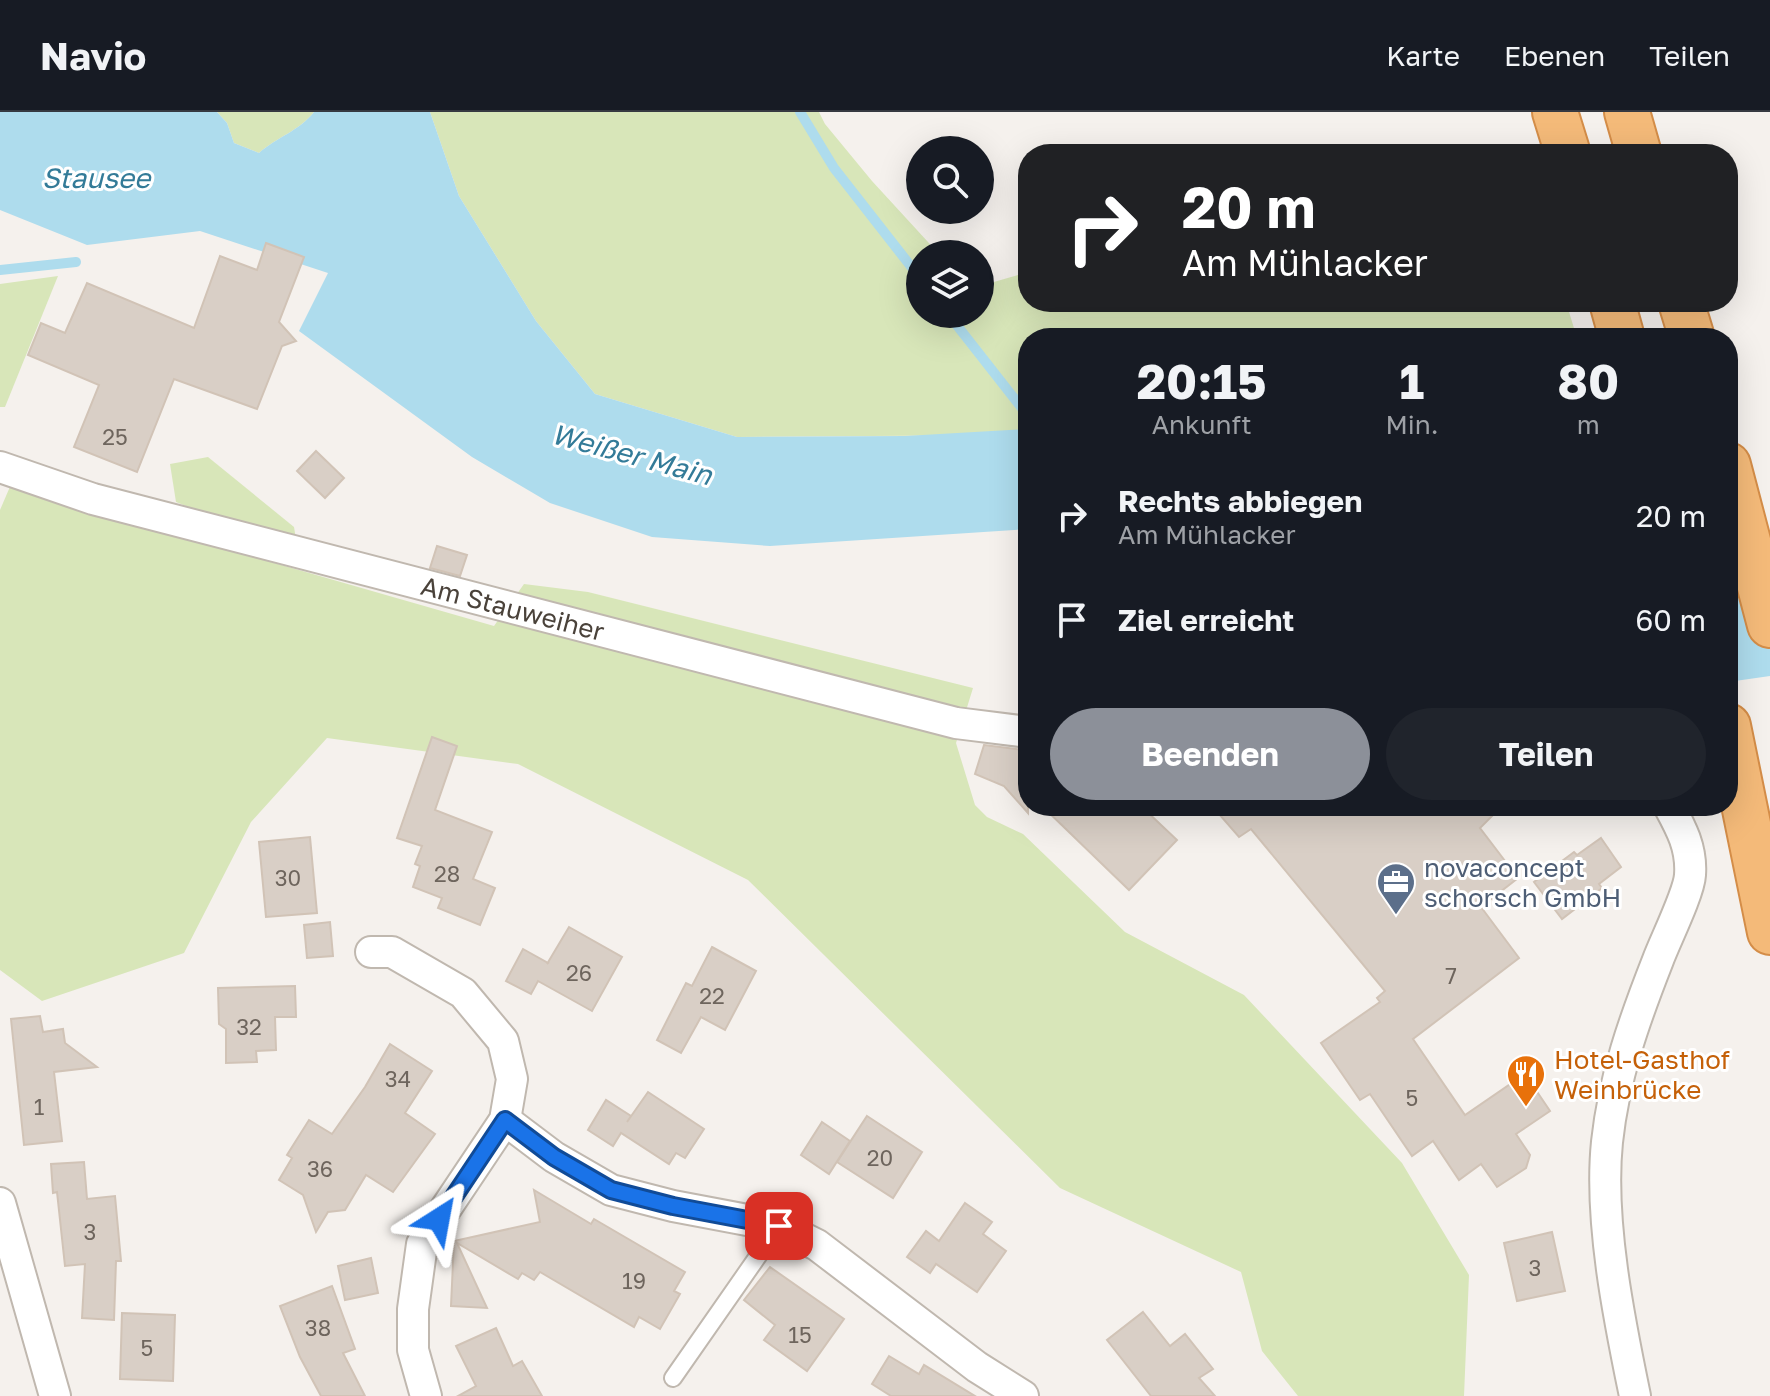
<!DOCTYPE html>
<html lang="de">
<meta charset="utf-8">
<style>
body{margin:0;font-family:"Golos Text",sans-serif;background:#20242c;color:#f1f3f6;height:100vh;display:flex;flex-direction:column;font-size:30px;white-space:nowrap}
*{box-sizing:border-box;margin:0}
p{font-size:26px;color:#9ea1a6}
.icon{flex:none;width:44px;height:44px;fill:none;stroke:currentColor;stroke-width:2;stroke-linecap:round;stroke-linejoin:round}
.map{position:relative;flex:1;overflow:hidden}
.side{position:absolute;left:1018px;top:216px;width:720px;height:488px;display:flex;flex-direction:column;background:#171b24;border-radius:32px;box-shadow:0 8px 32px #0002}
.side>*{flex:none}
.top-card{position:absolute;left:1018px;top:32px;width:720px;height:168px;border-radius:32px;box-shadow:0 8px 32px #0002;background:#202124;color:#fff;overflow:hidden}
.buttons{position:absolute;left:906px;top:24px;display:grid;gap:16px}
.buttons a{display:grid;place-items:center;width:88px;height:88px;border-radius:50%;background:#171b24;box-shadow:0 8px 32px #0002;font-size:40px}
.pin{position:absolute;display:grid;place-items:center;width:68px;height:68px;color:#fff;margin:-34px;border-radius:16px;box-shadow:0 4px 12px #0006}
.me{position:absolute;width:88px;margin:-44px;rotate:34deg;stroke-linejoin:round;filter:drop-shadow(0 0 6px #0008)}
.turn{display:flex;align-items:center;gap:28px;height:168px;padding:0 32px;font-size:36px}
.turn .icon{width:104px;height:104px;stroke-width:2.5}
.turn b{display:block;font-size:56px;line-height:68px}
.eta{display:flex;justify-content:space-evenly;align-items:center;height:136px;text-align:center}
.eta b{font-size:48px;font-weight:700;line-height:56px}
.cta{display:flex;gap:16px;margin-top:auto;padding:16px 32px}
.cta a{flex:1;height:92px;border-radius:48px;background:#8c9099;color:#fff;font-size:32px;font-weight:700;line-height:92px;text-align:center}
.cta a+a{background:#20242c;color:#f1f3f6}
ul{padding:0;list-style:none}
li{display:flex;align-items:center;gap:24px;height:104px;padding:0 32px}
li div{flex:1}
li b{display:block;font-size:30px}
li em{font-style:normal}
header{display:flex;align-items:center;gap:48px;box-sizing:border-box;height:112px;padding:0 40px;background:#171b24;border-bottom:2px solid #363941}
header strong{font-size:38px}
nav{display:flex;gap:44px;margin-inline-start:auto;font-size:28px}
.map>svg:first-child{display:block}
.green{fill:#d8e6b9}
.water{fill:#aedced}
.lines{fill:none;stroke-linecap:round;stroke-linejoin:round}
.stream{stroke:#aedced;stroke-width:10}
.building{fill:#d9cfc6;stroke:#d1c3b6;stroke-width:2}
.lane-casing{stroke:#c0b8af;stroke-width:20}
.street-casing{stroke:#c0b8af;stroke-width:34}
.highway-casing{stroke:#d48d48;stroke-width:48}
.lane{stroke:#fff;stroke-width:16}
.street{stroke:#fff;stroke-width:30}
.highway{stroke:#f4ba79;stroke-width:44}
.route-casing{stroke:#114b97;stroke-width:20}
.route{stroke:#1a73e8;stroke-width:14}
.labels{text-anchor:middle;dominant-baseline:central;stroke-width:6;stroke-linejoin:round;paint-order:stroke}
.number-label{font-size:22px;fill:#6e655d}
.street-label{font-size:26px;fill:#4a423a;stroke:#fff}
.service-label{font-size:26px;fill:#4e5e75;stroke:#fff;text-anchor:start}
.food-label{font-size:26px;fill:#c56008;stroke:#fff;text-anchor:start}
.water-label{font-size:28px;font-style:italic;fill:#337b98;stroke:#fff}
</style>
<header>
<strong>Navio</strong>
<nav><a>Karte</a><a>Ebenen</a><a>Teilen</a></nav>
</header>
<div class="map">
<svg width="1770" height="1284" viewBox="0 0 1770 1284">
<rect width="100%" height="100%" fill="#f5f1ed"/>
<g class="green">
<path d="M 217,0 L 314,0 C 299,19 277,25 259,41 L 234,31 L 227,11 Z"/>
<polygon points="430,0 819,0 825,12 872,69 939,142 920,142 920,202 980,202 980,174 1028,160 1028,190 1566,190 1577,226 1028,226 1028,323 737,325 595,282 536,209 459,84"/>
<polygon points="58,164 5,295 0,295 0,172"/>
<polygon points="208,345 294,415 296,427 255,422 176,390 170,352"/>
<polygon points="12,370 257,446 494,514 524,472 588,480 973,576 956,631 975,693 987,705 1023,722 1125,820 1244,883 1402,1051 1469,1163 1464,1284 1298,1284 1262,1239 1241,1160 1060,1076 748,768 518,652 327,626 251,710 184,841 42,889 0,858 0,398"/>
</g>
<g class="water">
<path d="M 0,0 L 217,0 L 227,11 L 234,31 L 259,41 C 277,25 299,19 314,0 L 430,0 L 459,84 L 536,209 L 595,282 L 737,325 L 905,324 L 1028,317 L 1028,417 L 770,434 L 652,425 L 550,391 L 472,345 L 299,219 L 328,161 L 200,119 L 87,133 L 0,98 Z"/>
<polygon points="1770,419 1770,564 1728,570 1728,425"/>
</g>
<g class="lines">
<g class="stream">
<polyline points="800,0 834,56 920,166"/>
<polyline points="0,158 76,150"/>
<polyline points="948,202 1028,304"/>
</g>
</g>
<g class="building">
<polygon points="266,131 304,145 279,210 296,229 282,234 257,297 174,267 137,360 74,335 99,273 28,243 41,211 65,221 87,171 194,216 220,144 257,158"/>
<polygon points="316,339 344,366 325,386 297,359"/>
<polygon points="437,434 467,443 460,464 430,456"/>
<polygon points="432,625 457,634 435,698 492,720 473,767 495,776 480,813 438,796 442,786 413,775 420,754 415,752 422,734 397,726"/>
<polygon points="984,633 1024,638 1023,645 1028,647 1028,701 1004,674 975,662"/>
<polygon points="1042,694 1141,694 1177,728 1129,778"/>
<polygon points="1212,694 1502,694 1480,716 1518,766 1481,795 1519,846 1413,927 1465,1003 1525,962 1550,999 1516,1022 1530,1043 1526,1056 1497,1075 1481,1052 1459,1068 1433,1029 1412,1044 1370,982 1360,988 1321,931 1380,890 1377,886 1385,879 1251,717 1239,725"/>
<polygon points="310,725 317,801 266,805 259,730"/>
<polygon points="1601,726 1621,755 1599,772 1602,776 1562,807 1534,770 1574,740 1577,743"/>
<polygon points="330,810 333,844 307,846 304,813"/>
<polygon points="569,815 622,845 592,899 538,869 531,882 506,869 523,837 548,851 547,852"/>
<polygon points="712,835 756,859 725,918 701,905 681,941 657,928 686,871 692,874"/>
<polygon points="295,874 296,905 275,905 276,938 256,939 257,950 226,951 226,917 219,912 218,876"/>
<polygon points="40,904 43,920 63,917 65,931 97,955 54,960 62,1029 24,1033 11,907"/>
<polygon points="390,932 432,959 405,1001 435,1022 393,1080 366,1063 345,1098 328,1100 316,1120 303,1083 279,1068 292,1046 287,1043 309,1008 332,1022 365,975"/>
<polygon points="648,980 704,1017 685,1046 676,1041 669,1052 621,1021 613,1034 588,1018 606,988 631,1004 627,1010"/>
<polygon points="867,1004 922,1040 893,1086 837,1050"/>
<polygon points="822,1010 850,1029 829,1062 801,1043"/>
<polygon points="84,1050 87,1087 115,1084 121,1149 116,1149 114,1208 82,1206 85,1152 65,1154 57,1080 53,1081 51,1052"/>
<polygon points="534,1078 591,1112 594,1107 685,1160 674,1179 680,1182 660,1217 639,1205 634,1215 540,1160 534,1168 522,1161 518,1167 457,1131 487,1196 451,1194 454,1129 540,1110"/>
<polygon points="965,1091 992,1110 983,1122 1006,1139 977,1180 936,1152 930,1161 907,1145 926,1119 939,1129"/>
<polygon points="1552,1120 1565,1179 1517,1189 1504,1131"/>
<polygon points="371,1146 378,1181 345,1188 338,1154"/>
<polygon points="770,1155 844,1207 807,1259 764,1228 775,1213 744,1188"/>
<polygon points="332,1174 355,1237 343,1241 365,1284 321,1284 300,1245 280,1194"/>
<polygon points="1143,1200 1170,1234 1185,1222 1213,1257 1199,1266 1215,1284 1151,1284 1107,1228"/>
<polygon points="122,1201 175,1203 173,1269 120,1267"/>
<polygon points="496,1216 513,1254 522,1249 542,1284 458,1284 476,1274 456,1234"/>
<polygon points="889,1244 919,1262 924,1253 975,1284 891,1284 872,1272"/>
</g>
<g class="lines">
<defs>
<polyline id="lane" points="673,1266 779,1114"/>
<g id="street">
<path id="s1" d="M 0,355 L 93,387 L 956,611 L 1028,620"/>
<polyline points="371,840 392,840 463,881 503,929 512,967 505,1008 422,1132 413,1197 413,1238 426,1284"/>
<polyline points="505,1008 554,1045 611,1078 673,1094 779,1114 817,1133 977,1255 1023,1284"/>
<polyline points="0,1091 55,1284"/>
<path d="M 1635,1284 C 1619,1207 1599,1108 1607,1030 C 1614,965 1634,909 1658,848 C 1665,829 1689,781 1690,763 C 1692,736 1681,716 1669,694"/>
</g>
<g id="highway">
<polyline points="1555,0 1568,42"/>
<polyline points="1627,0 1639,42"/>
<polyline points="1612,190 1622,226"/>
<polyline points="1681,190 1692,226"/>
<polyline points="1728,353 1770,513"/>
<polyline points="1728,614 1770,820"/>
</g>
</defs>
<use href="#lane" class="lane-casing"/>
<use href="#street" class="street-casing"/>
<use href="#highway" class="highway-casing"/>
<use href="#lane" class="lane"/>
<use href="#street" class="street"/>
<use href="#highway" class="highway"/>
</g>
<g class="lines">
<defs>
<polyline id="route" points="439,1107 505,1008 554,1045 611,1078 673,1094 779,1114"/>
</defs>
<use href="#route" class="route-casing"/>
<use href="#route" class="route"/>
</g>
<defs>
<symbol id="office-pin" viewBox="-11 -11 22 30"><path d="M0 17L-7.5 6A9.5 9.5 0 1 1 7.5 6Z" fill="#5c6f8a" stroke="#fff"/><path d="M-6-3h4V-5.5h4V-3h4V5H-6ZM-1-4.5V-3h2v-1.5ZM-6 0V1H6V0Z" fill="#fff"/></symbol>
<symbol id="restaurant-pin" viewBox="-11 -11 22 30"><path d="M0 17L-7.5 6A9.5 9.5 0 1 1 7.5 6Z" fill="#e8710a" stroke="#fff"/><path d="M-5-6h1v4h1v-4h1v4h1v-4h1v5L-1.5 .5V6h-2V.5L-5-1ZM5-6V6H3V1.5H1.5Q1.5-4 5-6Z" fill="#fff"/></symbol>
</defs>
<g fill-rule="evenodd">
<use href="#office-pin" x="1374" y="748" width="44" height="60"/>
<use href="#restaurant-pin" x="1504" y="940" width="44" height="60"/>
</g>
<g class="labels">
<g class="number-label">
<text x="115" y="324">25</text>
<text x="447" y="761">28</text>
<text x="288" y="765">30</text>
<text x="579" y="860">26</text>
<text x="1451" y="863">7</text>
<text x="712" y="883">22</text>
<text x="249" y="914">32</text>
<text x="398" y="966">34</text>
<text x="1412" y="985">5</text>
<text x="39" y="994">1</text>
<text x="880" y="1045">20</text>
<text x="320" y="1056">36</text>
<text x="90" y="1119">3</text>
<text x="1535" y="1155">3</text>
<text x="634" y="1168">19</text>
<text x="318" y="1215">38</text>
<text x="800" y="1222">15</text>
<text x="147" y="1235">5</text>
</g>
<g class="street-label">
<text stroke="none"><textPath href="#s1" startOffset="532">Am Stauweiher</textPath></text>
</g>
<g class="service-label">
<text x="1424" y="755">novaconcept<tspan x="1424" dy="30">schorsch GmbH</tspan></text>
</g>
<g class="food-label">
<text x="1554" y="947">Hotel-Gasthof<tspan x="1554" dy="30">Weinbrücke</tspan></text>
</g>
<g class="water-label">
<text x="96" y="65">Stausee</text>
<text transform="translate(632 342) rotate(15)">Weißer Main</text>
</g>
</g>
</svg>
<div class="buttons">
<a><svg class="icon" aria-label="search" viewBox="0 0 24 24"><circle cx="10" cy="10" r="6"/><path d="M15 15l6 6"/></svg></a>
<a><svg class="icon" aria-label="layers" viewBox="0 0 24 24"><path d="M12 4l9 5-9 5-9-5zM3 14l9 5 9-5"/></svg></a>
</div>
<div class="pin" style="left:779px;top:1114px;background:#d93025"><svg class="icon" aria-label="arrive" viewBox="0 0 24 24"><path d="M6 21V4h12l-3 4 3 4H6"/></svg></div>
<svg class="me" style="left:439px;top:1107px" viewBox="-20 -20 40 40"><path d="M0-17L14 15 0 8-14 15z" fill="#1a73e8" stroke="#fff" stroke-width="4"/></svg>
<div class="top-card">
<div class="turn"><svg class="icon" aria-label="right" viewBox="0 0 24 24"><path d="M7 20v-9h11M14 6l5 5-5 5"/></svg><div><b>20 m</b>Am Mühlacker</div></div>
</div>
<section class="side">
<div class="eta">
<div><b>20:15</b><p>Ankunft</p></div>
<div><b>1</b><p>Min.</p></div>
<div><b>80</b><p>m</p></div>
</div>
<ul>
<li><svg class="icon" aria-label="right" viewBox="0 0 24 24"><path d="M7 20v-9h11M14 6l5 5-5 5"/></svg><div><b>Rechts abbiegen</b><p>Am Mühlacker</p></div><em>20 m</em></li>
<li><svg class="icon" aria-label="arrive" viewBox="0 0 24 24"><path d="M6 21V4h12l-3 4 3 4H6"/></svg><div><b>Ziel erreicht</b></div><em>60 m</em></li>
</ul>
<div class="cta"><a>Beenden</a><a>Teilen</a></div>
</section>
</div>
